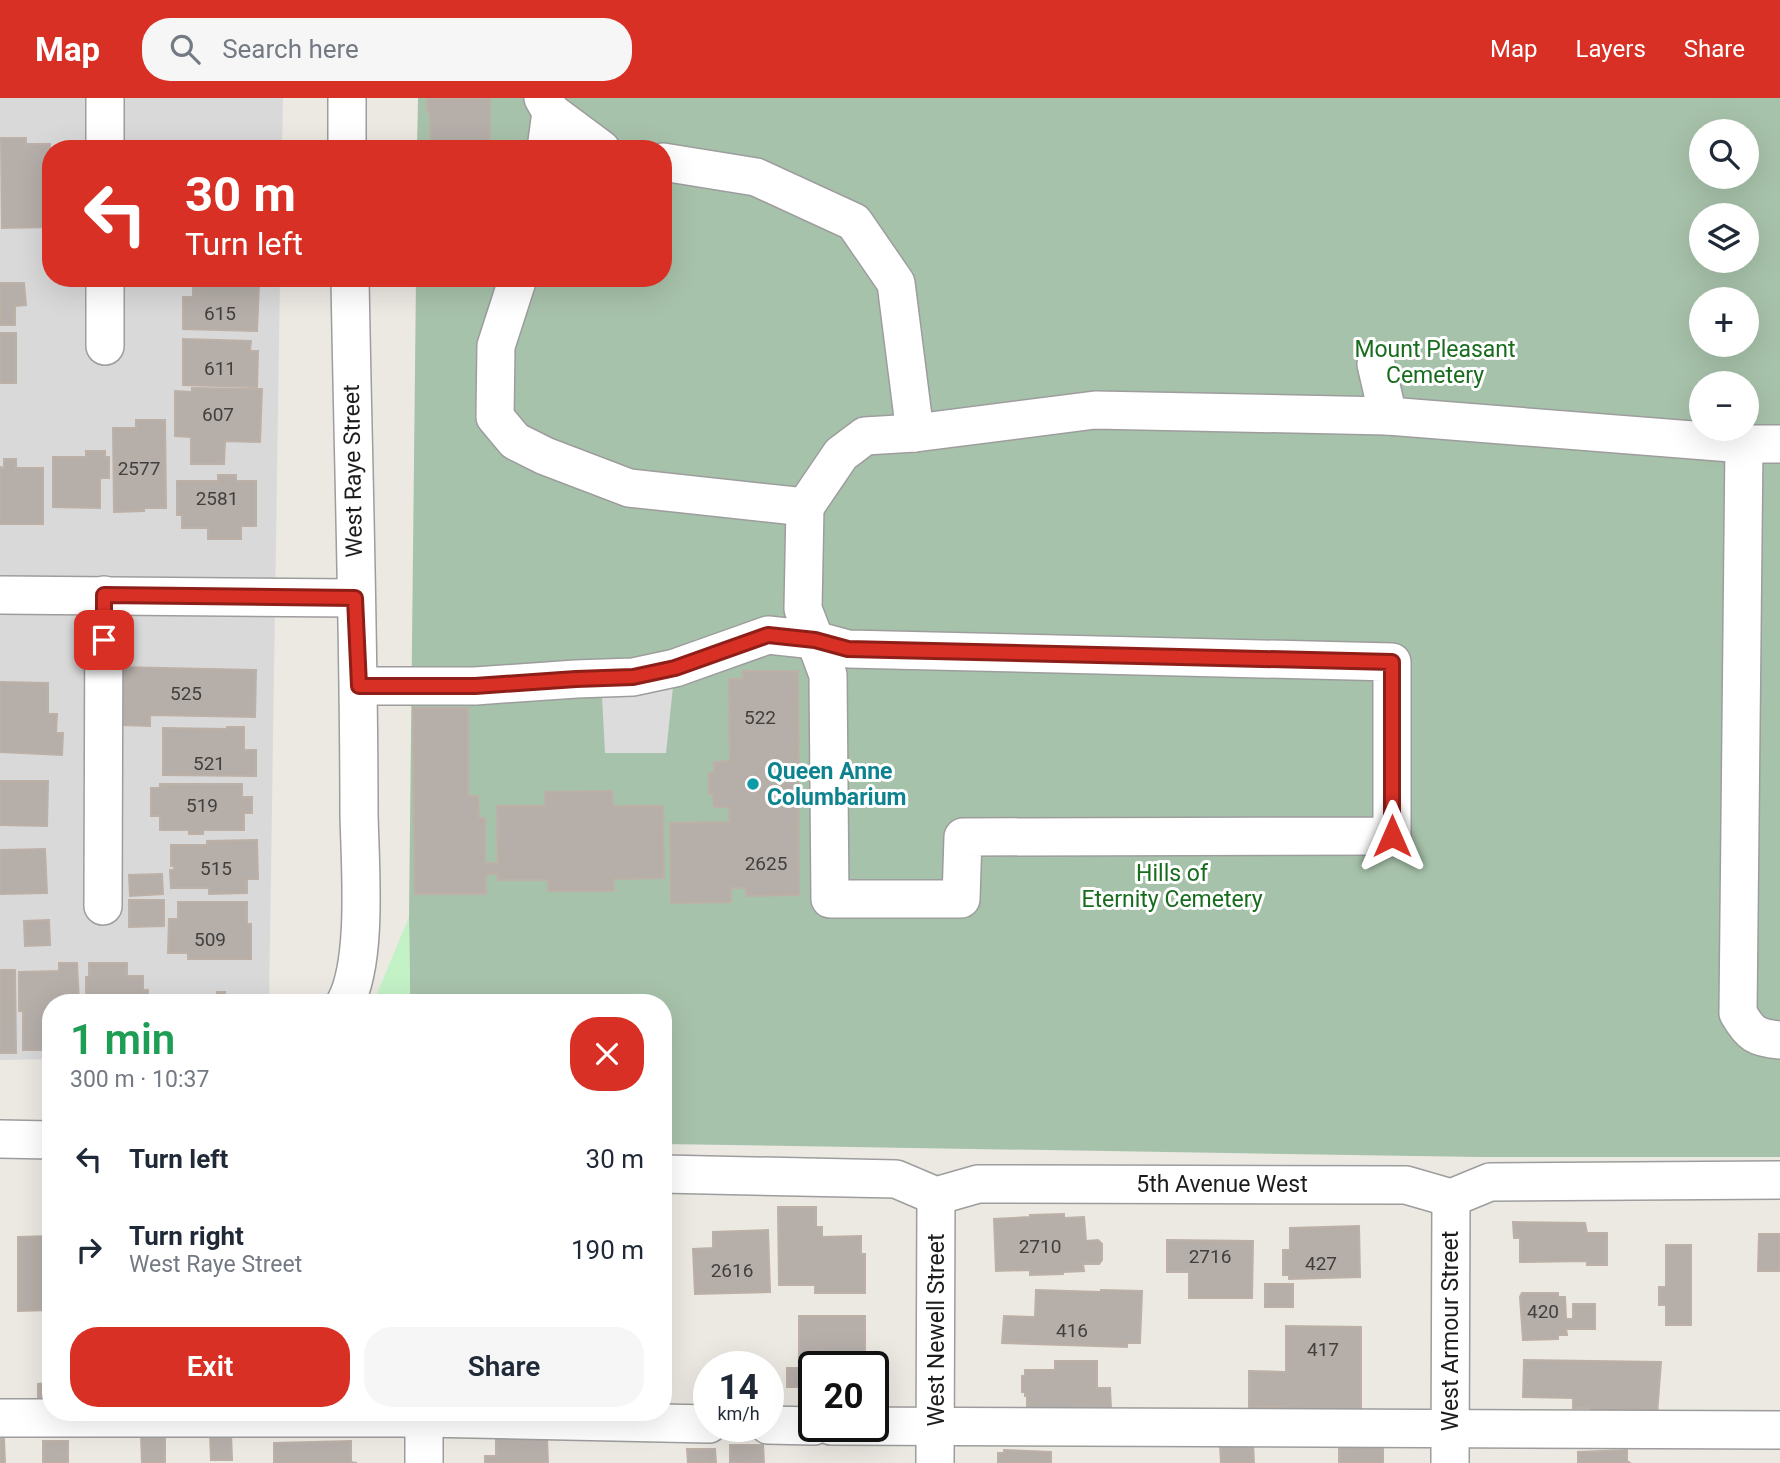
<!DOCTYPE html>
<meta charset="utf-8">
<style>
body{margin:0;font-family:Roboto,sans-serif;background:#f6f6f7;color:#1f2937;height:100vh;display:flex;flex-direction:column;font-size:26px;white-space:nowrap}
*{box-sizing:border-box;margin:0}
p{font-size:23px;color:#747a83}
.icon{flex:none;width:38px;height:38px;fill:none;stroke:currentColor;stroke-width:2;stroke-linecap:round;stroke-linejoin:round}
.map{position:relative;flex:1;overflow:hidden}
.side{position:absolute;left:42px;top:896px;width:630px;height:427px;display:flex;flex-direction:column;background:#fff;border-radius:28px;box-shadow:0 7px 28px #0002}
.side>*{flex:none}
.banner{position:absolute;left:42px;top:42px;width:630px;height:147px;border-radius:28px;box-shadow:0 7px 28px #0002;background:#d93025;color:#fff;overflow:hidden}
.fabs{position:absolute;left:1689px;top:21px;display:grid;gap:14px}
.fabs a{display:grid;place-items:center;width:70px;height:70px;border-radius:50%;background:#fff;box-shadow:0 7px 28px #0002;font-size:35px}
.speed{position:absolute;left:693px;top:1253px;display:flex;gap:14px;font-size:35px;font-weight:700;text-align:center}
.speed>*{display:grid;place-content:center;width:91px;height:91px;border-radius:50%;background:#fff;box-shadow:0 7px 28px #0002;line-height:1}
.speed small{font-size:18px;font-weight:400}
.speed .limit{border:4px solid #111;border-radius:10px;background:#fff;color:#111}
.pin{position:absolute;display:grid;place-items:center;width:60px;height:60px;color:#fff;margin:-30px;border-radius:14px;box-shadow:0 4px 10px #0006}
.me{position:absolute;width:77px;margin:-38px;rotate:0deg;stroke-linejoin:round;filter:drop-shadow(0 0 5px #0008)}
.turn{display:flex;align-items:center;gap:24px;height:147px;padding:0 28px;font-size:32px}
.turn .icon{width:91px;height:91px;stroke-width:2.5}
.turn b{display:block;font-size:49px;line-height:60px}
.round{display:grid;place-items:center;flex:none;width:74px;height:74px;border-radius:28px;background:#f6f6f7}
.overview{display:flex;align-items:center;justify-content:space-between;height:119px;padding:0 28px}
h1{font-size:42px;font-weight:600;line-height:52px;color:#1e9e55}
.button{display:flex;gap:14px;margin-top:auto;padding:14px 28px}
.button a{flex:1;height:80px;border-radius:28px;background:#d93025;color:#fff;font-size:28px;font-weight:600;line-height:80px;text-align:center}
.button a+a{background:#f6f6f7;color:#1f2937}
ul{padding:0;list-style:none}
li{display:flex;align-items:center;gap:21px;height:91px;padding:0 28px}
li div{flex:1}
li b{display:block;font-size:26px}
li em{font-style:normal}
header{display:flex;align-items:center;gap:42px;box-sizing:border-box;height:98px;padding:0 35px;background:#d93025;color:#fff}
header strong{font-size:33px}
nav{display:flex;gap:38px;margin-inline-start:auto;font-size:24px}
.search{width:490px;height:63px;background:#f6f6f7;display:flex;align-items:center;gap:18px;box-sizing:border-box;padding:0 24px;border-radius:28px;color:#747a83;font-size:26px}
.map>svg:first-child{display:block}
.residential{fill:#dad9d9}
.cemetery{fill:#a7c2ab;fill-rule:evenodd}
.park{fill:#c4f2c7}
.parking{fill:#dcdcdc}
.building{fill:#b5aea9;stroke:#bcb0a7;stroke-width:2}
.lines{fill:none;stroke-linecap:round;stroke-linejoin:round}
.minor-casing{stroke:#9d9d9d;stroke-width:40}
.minor{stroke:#fff;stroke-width:37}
.route-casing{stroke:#8d1f18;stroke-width:18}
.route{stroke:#d93025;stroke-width:12}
.culture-dot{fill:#0f9aa8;stroke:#fff;stroke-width:2.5}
.labels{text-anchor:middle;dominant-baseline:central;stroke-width:6;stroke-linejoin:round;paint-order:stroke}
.number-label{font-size:19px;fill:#42403f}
.park-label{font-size:23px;fill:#186c1e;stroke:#fff}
.street-label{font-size:23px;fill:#1c1c1c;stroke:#fff}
.culture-label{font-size:23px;font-weight:bold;fill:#0d838f;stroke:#fff;text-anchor:start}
</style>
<header>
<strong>Map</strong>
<div class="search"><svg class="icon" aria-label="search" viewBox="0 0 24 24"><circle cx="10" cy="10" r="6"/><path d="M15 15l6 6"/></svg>Search here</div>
<nav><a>Map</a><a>Layers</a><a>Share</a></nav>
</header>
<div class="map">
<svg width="1780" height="1365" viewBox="0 0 1780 1365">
<rect width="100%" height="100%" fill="#ece9e3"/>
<polygon class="residential" points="0,0 283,0 282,51 51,51 51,180 280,180 269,905 51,905 51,961 0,962"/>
<path class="cemetery" d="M 418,0 L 1780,0 L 1780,1059 L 1480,1059 L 663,1046 L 663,905 L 410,905 L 409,819 L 416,180 L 663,180 L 663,51 L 417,51 ZM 1701,33 L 1746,33 L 1746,79 L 1701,79 ZM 1701,117 L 1746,117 L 1746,163 L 1701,163 ZM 1701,201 L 1746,201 L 1746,247 L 1701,247 ZM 1701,285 L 1746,285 L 1746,331 L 1701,331 Z"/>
<polygon class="park" points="409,819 410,905 373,905"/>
<polygon class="parking" points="675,570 666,655 605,655 602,598 633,579"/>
<g class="building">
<polygon points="427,0 490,0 490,51 431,51 430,14 427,14"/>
<polygon points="1,40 26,40 26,46 50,46 51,129 2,130"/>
<polygon points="257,45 257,51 179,51 178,46"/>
<polygon points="193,184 259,186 257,233 183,231 183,199 193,199"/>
<polygon points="0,185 24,185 26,207 15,208 15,227 0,227"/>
<rect x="0" y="235" width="16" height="50"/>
<polygon points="183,241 251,243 250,253 258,253 257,289 183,287"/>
<polygon points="192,290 262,291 260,344 225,343 224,366 191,366 191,339 175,338 175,293 192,294"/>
<polygon points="136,322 165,322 166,410 144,410 144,413 114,414 113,330 136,330"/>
<polygon points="86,353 105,353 105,359 109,359 109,380 100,380 100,410 53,409 53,359 86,359"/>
<polygon points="4,361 16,361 16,370 43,370 43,426 0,426 0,369 4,370"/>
<polygon points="218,377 236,377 236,383 256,383 256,428 241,428 241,441 208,441 208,430 182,430 182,417 177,417 177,383 218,383"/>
<polygon points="117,569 256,572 255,619 150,617 150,628 122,627"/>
<polygon points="743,573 798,573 799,797 746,798 746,790 731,790 731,804 671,805 670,725 730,724 729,709 714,709 713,696 709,696 709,675 714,675 714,664 730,663 729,581 743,581"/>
<polygon points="0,584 48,585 48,616 57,616 56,635 63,635 62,657 0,654"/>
<polygon points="413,610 468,610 468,698 478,698 479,720 485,720 485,765 498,765 497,708 545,708 545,694 612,693 613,708 663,708 664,780 614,781 614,793 548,793 548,782 498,782 497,776 486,776 486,796 415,796"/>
<polygon points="227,629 244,629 244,652 256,652 256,678 163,677 163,630 227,631"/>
<polygon points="0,683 48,683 47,728 0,727"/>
<polygon points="160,686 242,686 242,699 252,699 252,715 244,715 244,732 203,732 203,736 189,736 189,732 160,732 160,718 151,718 151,690 160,690"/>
<polygon points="257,742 258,781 247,781 247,795 209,796 209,790 171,790 170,772 174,772 174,768 171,768 171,747 207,747 207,743"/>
<polygon points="45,751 47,795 0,796 0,752"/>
<polygon points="162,776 163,796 130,798 129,777"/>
<polygon points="129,802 164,802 164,828 129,829"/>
<polygon points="178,804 247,804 247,826 251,826 251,861 188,861 188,855 168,855 169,821 178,821"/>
<polygon points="49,822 50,847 25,848 24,823"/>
<polygon points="59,865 77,865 79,905 51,905 51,952 23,952 23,913 19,913 19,874 59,873"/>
<polygon points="89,865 127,865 127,878 143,878 143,892 148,892 148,905 86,905 86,879 89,879"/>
<polygon points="0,872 15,872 16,955 0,955"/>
<polygon points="217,894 225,894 225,897 251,897 252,899 257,899 257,905 182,905 182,898 217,898"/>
<polygon points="778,1109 816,1109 816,1129 822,1129 822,1139 861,1138 861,1156 865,1156 865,1195 815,1195 815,1187 779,1187"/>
<polygon points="1064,1116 1064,1120 1084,1119 1086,1143 1098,1142 1102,1146 1102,1162 1099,1166 1083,1166 1084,1173 1063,1174 1063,1176 1030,1177 1030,1172 996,1173 994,1121 1030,1119 1030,1117"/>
<polygon points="1513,1124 1585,1125 1587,1135 1607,1135 1607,1167 1587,1167 1587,1163 1520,1164 1520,1140 1514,1140"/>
<polygon points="1359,1128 1360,1179 1289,1181 1289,1177 1283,1177 1283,1152 1290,1152 1290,1130"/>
<polygon points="768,1132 770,1194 695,1196 693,1151 713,1150 713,1134"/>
<polygon points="1759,1136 1780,1136 1780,1173 1758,1173"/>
<polygon points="51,1138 51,1212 18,1213 18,1139"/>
<polygon points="1167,1142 1253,1143 1252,1200 1189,1200 1189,1174 1167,1174"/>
<polygon points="1666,1147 1691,1147 1691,1227 1666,1227 1666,1207 1659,1207 1659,1189 1666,1189"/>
<rect x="1265" y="1186" width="28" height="23"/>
<polygon points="1036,1192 1101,1194 1101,1192 1142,1193 1140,1245 1127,1245 1127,1249 1002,1245 1004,1218 1035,1219"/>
<polygon points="1522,1195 1558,1195 1558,1199 1565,1199 1566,1221 1573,1221 1573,1206 1595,1206 1595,1231 1566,1231 1567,1237 1558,1237 1558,1241 1523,1242 1520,1199"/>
<polygon points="799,1218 865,1218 865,1269 814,1269 814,1300 812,1289 787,1289 787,1270 799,1270"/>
<polygon points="1286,1228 1361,1229 1361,1313 1285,1312 1285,1309 1249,1309 1249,1273 1286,1274"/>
<polygon points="1524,1262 1661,1264 1657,1317 1590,1316 1590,1310 1573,1310 1573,1300 1523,1299"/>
<polygon points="1055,1263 1097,1263 1097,1290 1110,1290 1111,1310 1097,1310 1097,1314 1027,1313 1027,1298 1025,1298 1025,1294 1022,1294 1022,1278 1025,1278 1025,1272 1055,1272"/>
<polygon points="51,1285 51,1309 38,1309 38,1286"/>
<polygon points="210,1336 231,1336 232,1362 211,1362"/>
<polygon points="165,1337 165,1365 142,1365 141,1338"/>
<polygon points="547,1340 548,1365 485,1365 485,1358 496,1358 496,1341"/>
<polygon points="0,1341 4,1341 5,1365 0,1365"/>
<rect x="43" y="1343" width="25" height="22"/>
<polygon points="351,1343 351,1364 357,1365 274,1365 274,1345"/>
<polygon points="1253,1346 1254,1365 1221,1365 1220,1347"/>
<polygon points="1339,1346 1383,1347 1383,1365 1339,1365"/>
<polygon points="730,1347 763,1347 764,1365 730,1365"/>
<polygon points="687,1351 715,1351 716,1365 688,1365"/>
<polygon points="1004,1352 1051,1354 1051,1365 998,1365 998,1355 1004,1355"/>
<polygon points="1627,1352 1627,1363 1630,1365 1578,1365 1578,1354"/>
</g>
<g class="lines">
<defs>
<g id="minor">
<polyline points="105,0 105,51"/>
<polyline points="347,0 347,51"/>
<polyline points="543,0 551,14 546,51"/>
<polyline points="551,14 601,51"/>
<polyline points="663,64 756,79 854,124 896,185 915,335"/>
<polyline points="105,180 105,248"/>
<polyline points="518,180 496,248 495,319 515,343 545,358 629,390 805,409 841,356 865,338 915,335 1095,312 1388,318 1744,346 1780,346"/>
<polyline points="1376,266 1388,318"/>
<path d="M 1744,346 L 1738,915 C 1750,936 1756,940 1780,942"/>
<polyline points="0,497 355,500"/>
<polygon points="815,542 848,551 1392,564 1392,738 963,739 961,801 830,801 828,577"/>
<polyline points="359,588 475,588 576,581 633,579 675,570 768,537 815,542 803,511 805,409"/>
<polyline points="103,808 104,497"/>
<path d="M 345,905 C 368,863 360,766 359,716 C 359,537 353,359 350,180"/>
<polyline points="0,1041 51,1042"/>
<polyline points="663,1076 896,1081 936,1098 978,1086 1406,1087 1451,1100 1490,1084 1780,1082"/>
<polyline points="424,1314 424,1365"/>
<polyline points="0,1320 424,1320 709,1326"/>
<polyline points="768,1327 814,1328"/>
<polyline points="831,1328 1780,1332"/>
<polyline points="935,1365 936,1098"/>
<polyline points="1450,1365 1451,1100"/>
</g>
</defs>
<use href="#minor" class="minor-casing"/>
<use href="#minor" class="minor"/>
</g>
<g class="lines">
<defs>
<polyline id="route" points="104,542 104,497 355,500 359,588 475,588 576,581 633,579 675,570 768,537 815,542 848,551 1392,564 1392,738"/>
</defs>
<use href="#route" class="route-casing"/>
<use href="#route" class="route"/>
</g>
<circle class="culture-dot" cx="753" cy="686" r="7"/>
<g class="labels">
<g class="number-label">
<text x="220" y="215">615</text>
<text x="220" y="270">611</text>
<text x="218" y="316">607</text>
<text x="139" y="370">2577</text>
<text x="217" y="400">2581</text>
<text x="186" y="595">525</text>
<text x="760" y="619">522</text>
<text x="209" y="665">521</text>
<text x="202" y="707">519</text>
<text x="766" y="765">2625</text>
<text x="216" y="770">515</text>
<text x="210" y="841">509</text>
<text x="1040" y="1148">2710</text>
<text x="1210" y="1158">2716</text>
<text x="1321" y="1165">427</text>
<text x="732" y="1172">2616</text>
<text x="1543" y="1213">420</text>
<text x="1072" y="1232">416</text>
<text x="1323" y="1251">417</text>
</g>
<g class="park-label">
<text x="1435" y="251">Mount Pleasant<tspan x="1435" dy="26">Cemetery</tspan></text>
<text x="1172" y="775">Hills of<tspan x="1172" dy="26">Eternity Cemetery</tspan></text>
</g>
<g class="street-label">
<text transform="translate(353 373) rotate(-91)">West Raye Street</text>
<text x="1222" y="1086">5th Avenue West</text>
<text transform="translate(936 1232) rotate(-90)">West Newell Street</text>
<text transform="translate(1450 1233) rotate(-90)">West Armour Street</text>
</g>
<g class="culture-label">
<text x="767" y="673">Queen Anne<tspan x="767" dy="26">Columbarium</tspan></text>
</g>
</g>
</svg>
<div class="fabs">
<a><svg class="icon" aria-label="search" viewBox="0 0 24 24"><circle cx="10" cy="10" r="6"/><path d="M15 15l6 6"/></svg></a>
<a><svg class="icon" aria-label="layers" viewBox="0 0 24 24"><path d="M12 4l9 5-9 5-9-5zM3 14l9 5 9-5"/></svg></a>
<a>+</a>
<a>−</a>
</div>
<div class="speed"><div>14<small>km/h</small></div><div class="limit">20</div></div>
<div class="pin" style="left:104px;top:542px;background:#d93025"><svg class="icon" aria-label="arrive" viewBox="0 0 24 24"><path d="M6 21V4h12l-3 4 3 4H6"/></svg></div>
<svg class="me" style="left:1392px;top:738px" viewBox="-20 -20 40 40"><path d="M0-17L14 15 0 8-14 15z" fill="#d93025" stroke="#fff" stroke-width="4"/></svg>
<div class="banner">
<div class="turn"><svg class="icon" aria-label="left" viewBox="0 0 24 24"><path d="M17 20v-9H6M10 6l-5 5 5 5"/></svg><div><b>30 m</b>Turn left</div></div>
</div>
<section class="side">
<div class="overview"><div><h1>1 min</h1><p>300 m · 10:37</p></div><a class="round" style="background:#d93025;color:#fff"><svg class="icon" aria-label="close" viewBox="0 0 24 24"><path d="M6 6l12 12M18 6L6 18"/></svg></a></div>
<ul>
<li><svg class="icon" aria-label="left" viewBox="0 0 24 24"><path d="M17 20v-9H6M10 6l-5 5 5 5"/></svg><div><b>Turn left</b></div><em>30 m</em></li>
<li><svg class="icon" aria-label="right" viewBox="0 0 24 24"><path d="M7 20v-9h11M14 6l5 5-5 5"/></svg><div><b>Turn right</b><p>West Raye Street</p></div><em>190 m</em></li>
</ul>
<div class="button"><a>Exit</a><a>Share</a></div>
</section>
</div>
